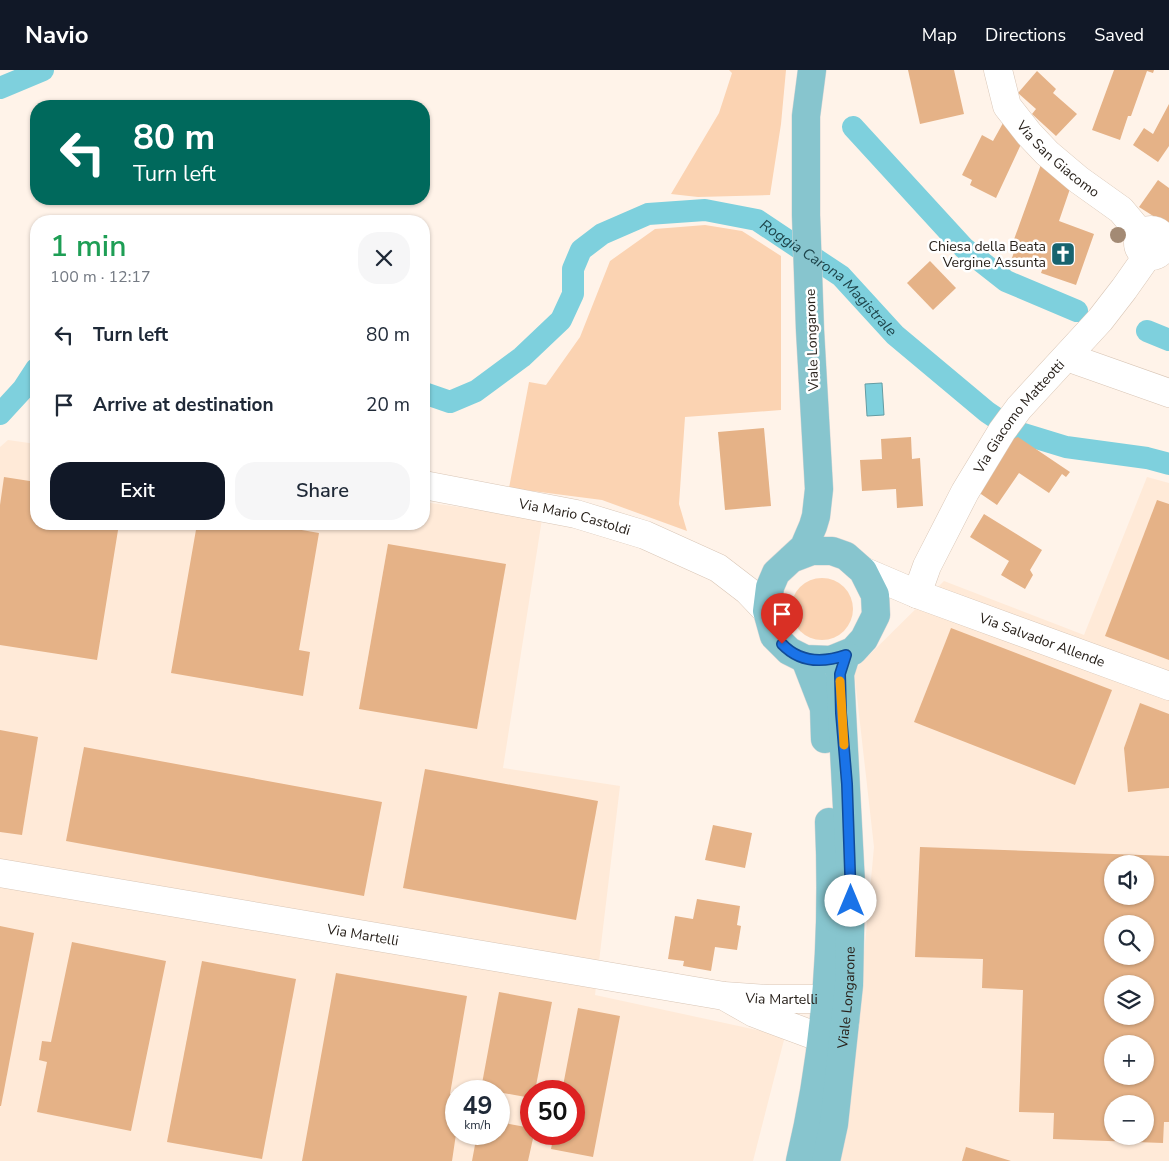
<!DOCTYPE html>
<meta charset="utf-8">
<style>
body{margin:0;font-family:"Nunito Sans",sans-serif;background:#f6f6f7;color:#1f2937;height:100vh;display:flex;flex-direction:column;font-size:19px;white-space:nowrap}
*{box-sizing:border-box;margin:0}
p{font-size:16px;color:#747a83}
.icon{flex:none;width:28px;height:28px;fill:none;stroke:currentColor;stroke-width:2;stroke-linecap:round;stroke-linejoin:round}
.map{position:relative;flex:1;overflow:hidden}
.details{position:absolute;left:30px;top:145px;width:400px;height:315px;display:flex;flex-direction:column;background:#fff;border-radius:20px;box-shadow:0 1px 4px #0004}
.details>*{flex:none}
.guide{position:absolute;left:30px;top:30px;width:400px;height:105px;border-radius:20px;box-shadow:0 1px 4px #0004;background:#00695c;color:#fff;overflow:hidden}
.controls{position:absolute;left:1104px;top:785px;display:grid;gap:10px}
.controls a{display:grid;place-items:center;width:50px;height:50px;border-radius:50%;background:#fff;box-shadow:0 1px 4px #0004;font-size:25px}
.speed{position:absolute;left:445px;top:1010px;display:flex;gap:10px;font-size:25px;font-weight:700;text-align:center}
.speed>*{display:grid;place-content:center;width:65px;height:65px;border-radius:50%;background:#fff;box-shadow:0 1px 4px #0004;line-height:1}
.speed small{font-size:12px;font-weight:400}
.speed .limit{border:8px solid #d22;background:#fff;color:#111}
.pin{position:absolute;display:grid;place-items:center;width:42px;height:42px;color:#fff;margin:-51px -21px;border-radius:50% 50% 50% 0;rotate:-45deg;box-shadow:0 0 5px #0007}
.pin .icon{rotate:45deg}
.me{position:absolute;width:55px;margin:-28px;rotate:0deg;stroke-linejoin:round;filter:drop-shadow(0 0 4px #0008)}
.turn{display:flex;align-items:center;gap:18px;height:105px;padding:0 20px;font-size:22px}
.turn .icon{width:65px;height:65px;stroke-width:2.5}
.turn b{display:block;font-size:35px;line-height:42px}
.round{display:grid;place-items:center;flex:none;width:52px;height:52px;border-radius:20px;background:#f6f6f7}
.summary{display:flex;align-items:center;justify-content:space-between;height:85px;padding:0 20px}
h1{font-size:30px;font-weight:600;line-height:38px;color:#1e9e55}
.primary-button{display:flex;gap:10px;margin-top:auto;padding:10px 20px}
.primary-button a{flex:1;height:58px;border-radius:20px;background:#111827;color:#fff;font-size:20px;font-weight:600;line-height:58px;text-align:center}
.primary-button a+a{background:#f6f6f7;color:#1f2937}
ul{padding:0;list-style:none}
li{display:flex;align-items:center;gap:15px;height:70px;padding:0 20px}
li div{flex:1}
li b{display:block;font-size:19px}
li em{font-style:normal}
header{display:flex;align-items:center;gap:30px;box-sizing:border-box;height:70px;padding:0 25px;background:#111827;color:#fff}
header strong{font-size:24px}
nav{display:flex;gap:28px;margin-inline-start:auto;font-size:18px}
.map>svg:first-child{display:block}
.built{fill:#ffead8;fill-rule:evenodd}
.green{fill:#fbd3b2}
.water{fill:#7ed0dd;stroke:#649ca3}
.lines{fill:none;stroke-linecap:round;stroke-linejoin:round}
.canal{stroke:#7ed0dd;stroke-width:22}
.building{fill:#e5b287;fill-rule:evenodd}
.minor-casing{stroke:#d9c6b6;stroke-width:29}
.major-casing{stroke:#d8d7d6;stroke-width:29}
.minor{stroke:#fff;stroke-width:28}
.major{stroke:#87c5ce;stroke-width:28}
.tree{fill:#a38a74}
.route-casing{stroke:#114b97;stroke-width:12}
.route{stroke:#1a73e8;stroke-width:9}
.slow{stroke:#f59e0b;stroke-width:9}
.labels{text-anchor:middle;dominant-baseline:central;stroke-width:5;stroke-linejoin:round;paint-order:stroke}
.street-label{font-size:14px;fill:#28211b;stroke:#fff}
.poi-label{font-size:14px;fill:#28211b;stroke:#fff;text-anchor:end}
.water-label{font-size:15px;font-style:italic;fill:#1e454b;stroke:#fff}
</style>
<header>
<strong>Navio</strong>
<nav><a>Map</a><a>Directions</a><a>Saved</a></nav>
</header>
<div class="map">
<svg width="1169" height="1091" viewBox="0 0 1169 1091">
<rect width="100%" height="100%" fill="#fff3e9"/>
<g class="built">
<path d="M 8,370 L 36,374 L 36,454 L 424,454 L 424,432 L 542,449 L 503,698 L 620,716 L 595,925 L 785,966 L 753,1091 L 0,1091 L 0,377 ZM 456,1021 L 499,1021 L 499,1064 L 456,1064 ZM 531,1021 L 574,1021 L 574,1064 L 531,1064 Z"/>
<path d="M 1147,407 L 1169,413 L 1169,1091 L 834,1091 L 860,928 L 874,777 L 854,600 L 944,511 L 1084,565 ZM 1112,794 L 1145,794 L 1145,826 L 1112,826 ZM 1112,854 L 1145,854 L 1145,886 L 1112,886 ZM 1112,914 L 1145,914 L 1145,946 L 1112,946 ZM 1112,974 L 1145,974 L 1145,1006 L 1112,1006 ZM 1112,1034 L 1145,1034 L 1145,1066 L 1112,1066 Z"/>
</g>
<g class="green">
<polygon points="729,0 786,0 781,54 770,125 698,127 671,124 719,43 732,3"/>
<polygon points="705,155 742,161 781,186 781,340 685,347 679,434 687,461 602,430 509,418 529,312 546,315 580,267 610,191 655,159"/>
<circle cx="822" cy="539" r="31"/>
</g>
<polygon class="water" points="882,313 884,345 867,346 865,314"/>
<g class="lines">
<g class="canal">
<polyline points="0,18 43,0"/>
<polyline points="853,57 964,178 1006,211 1077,241"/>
<polyline points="1147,261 1169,270"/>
<path id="s1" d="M 424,323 L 450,332 L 476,321 L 522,287 L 561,250 L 573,224 L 573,199 L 581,180 L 602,164 L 648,144 L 705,140 L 757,150 L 841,206 L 895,265 L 987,342 L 1017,362 L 1066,377 L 1147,388 L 1169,394"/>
<polyline points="0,344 23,319 36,299"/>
</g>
</g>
<g class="building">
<polygon points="908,0 954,0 964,44 920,54"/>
<polygon points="1114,0 1154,0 1153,3 1147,1 1131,46 1128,46 1120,70 1092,60"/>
<polygon points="1037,1 1056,19 1053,23 1077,44 1056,66 1032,44 1036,39 1018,23"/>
<polygon points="1169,34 1169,76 1158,92 1133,75 1144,58 1153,64"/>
<polygon points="1003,53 1023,70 996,128 970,115 972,110 962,105 982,65 993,71"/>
<polygon points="1043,89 1072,113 1059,151 1094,164 1076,215 1041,203 1045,192 1038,190 1039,187 1033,185 1029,196 1011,191 1016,176 1012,175"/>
<polygon points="1158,110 1169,118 1169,156 1139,137"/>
<polygon points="930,191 956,218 933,240 907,213"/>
<polygon points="764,358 771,436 725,440 718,362"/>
<polygon points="911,367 912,389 920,388 923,436 897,438 896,419 862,421 860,390 882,389 881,369"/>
<polygon points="1018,367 1070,402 1066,407 1062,404 1049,423 1019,403 997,435 978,422 1008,371"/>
<polygon points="4,407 36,412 36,454 119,454 97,590 0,575 0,435"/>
<polygon points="1157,430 1169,434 1169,590 1105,566"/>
<polygon points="984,444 1042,480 1030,500 1033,505 1025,519 1001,505 1009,491 970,467"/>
<polygon points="197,454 267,454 319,463 299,580 310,582 303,626 171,603"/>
<polygon points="388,474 506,494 477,659 359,639"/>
<polygon points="951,558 1112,620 1075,715 914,652"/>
<polygon points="1140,633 1169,644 1169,718 1128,722 1124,678"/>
<polygon points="0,660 38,667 22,765 0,762"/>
<polygon points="84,677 382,732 364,826 66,771"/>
<polygon points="425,699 598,731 576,850 403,818"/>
<polygon points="713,755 752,763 745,798 705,790"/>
<path d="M 920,777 L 1169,786 L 1169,1052 L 1164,1052 L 1163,1073 L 1053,1069 L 1054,1043 L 1019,1042 L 1023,920 L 982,918 L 983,889 L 915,887 ZM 1112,794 L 1145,794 L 1145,826 L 1112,826 ZM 1112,854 L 1145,854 L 1145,886 L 1112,886 ZM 1112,914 L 1145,914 L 1145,946 L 1112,946 ZM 1112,974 L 1145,974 L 1145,1006 L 1112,1006 ZM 1112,1034 L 1145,1034 L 1145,1066 L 1112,1066 Z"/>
<polygon points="697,829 740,836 737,855 741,856 737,880 715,877 711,901 683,896 684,891 668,889 675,846 693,849"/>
<polygon points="0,856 34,863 1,1036 0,1036"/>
<polygon points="72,872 166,891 131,1061 37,1042 47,992 39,990 42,971 51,972"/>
<polygon points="202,891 296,909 262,1089 167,1072"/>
<polygon points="336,903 467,926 450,1024 456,1025 456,1064 452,1091 302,1091"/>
<polygon points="499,922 552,932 535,1021 531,1021 531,1028 481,1019"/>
<polygon points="578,938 620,946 593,1087 551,1079 554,1064 574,1064 574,1021 562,1021"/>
<polygon points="499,1052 531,1058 531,1064 534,1064 528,1091 472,1091 477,1064 499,1064"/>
<polygon points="966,1077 1011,1091 962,1091"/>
</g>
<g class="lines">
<defs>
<g id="minor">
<path id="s2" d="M 998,0 L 1007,36 L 1029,64 L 1047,83 L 1079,110 L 1121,140 L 1141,164"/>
<circle cx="1151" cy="173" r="13"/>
<polyline points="1067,287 1169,323"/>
<path id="s3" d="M 424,415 L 576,444 L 645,465 L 718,498 L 748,521 L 767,541"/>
<path id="s4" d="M 863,501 L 917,524 L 1169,616"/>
<path id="s5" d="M 917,524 L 927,496 L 965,422 L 1002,361 L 1019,338 L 1100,250 L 1124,219 L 1148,185"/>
<path id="s6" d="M 0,803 L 724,926 L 768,929 L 825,929 L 845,951 L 821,968 L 754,943 L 724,926"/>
</g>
<g id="major">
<polyline points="791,489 812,481 832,481 846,486 863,501 875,525 876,545 864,569 853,581 831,590 805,589 789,581 774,566 767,541 770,517 776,503 804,477 813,456 816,446 819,419 810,260 806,145 806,46 812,0"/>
<polyline points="805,589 824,638 825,669"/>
<path d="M 800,1091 C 826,982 834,864 829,752"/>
<path id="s7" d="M 826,1091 L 834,1054 L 849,915 L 851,814 L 840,604 L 846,585"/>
</g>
</defs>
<use href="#minor" class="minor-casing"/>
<use href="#major" class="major-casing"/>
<use href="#minor" class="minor"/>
<use href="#major" class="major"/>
</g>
<circle class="tree" cx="1118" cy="165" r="8"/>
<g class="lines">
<defs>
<path id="route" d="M 782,574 C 800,593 823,593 846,585 L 840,604 L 841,643 L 847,714 L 851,831"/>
</defs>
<use href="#route" class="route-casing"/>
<use href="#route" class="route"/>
<polyline class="slow" points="840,611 844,675"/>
</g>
<defs>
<symbol id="church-square" viewBox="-11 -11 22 22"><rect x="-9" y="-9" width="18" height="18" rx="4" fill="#17636e" stroke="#fff"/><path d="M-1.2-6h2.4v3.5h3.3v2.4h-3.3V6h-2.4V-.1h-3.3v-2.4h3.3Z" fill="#fff"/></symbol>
</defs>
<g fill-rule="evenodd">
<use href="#church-square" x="1049" y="170" width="28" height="28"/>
</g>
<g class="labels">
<g class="street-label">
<text stroke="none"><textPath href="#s2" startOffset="111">Via San Giacomo</textPath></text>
<text transform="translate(812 270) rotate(-92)">Viale Longarone</text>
<text stroke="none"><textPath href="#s5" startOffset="206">Via Giacomo Matteotti</textPath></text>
<text stroke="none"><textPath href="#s3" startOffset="154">Via Mario Castoldi</textPath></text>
<text stroke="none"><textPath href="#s4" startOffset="192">Via Salvador Allende</textPath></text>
<text stroke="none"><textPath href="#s6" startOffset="368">Via Martelli</textPath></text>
<text stroke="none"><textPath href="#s6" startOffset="792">Via Martelli</textPath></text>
<text stroke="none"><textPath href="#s7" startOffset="165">Viale Longarone</textPath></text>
</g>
<g class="poi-label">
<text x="1046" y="176">Chiesa della Beata<tspan x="1046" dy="16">Vergine Assunta</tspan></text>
</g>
<g class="water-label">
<text stroke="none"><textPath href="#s1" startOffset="520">Roggia Carona Magistrale</textPath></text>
</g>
</g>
</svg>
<div class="controls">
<a><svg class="icon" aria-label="sound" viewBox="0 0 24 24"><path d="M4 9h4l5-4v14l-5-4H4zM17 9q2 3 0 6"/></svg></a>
<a><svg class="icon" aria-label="search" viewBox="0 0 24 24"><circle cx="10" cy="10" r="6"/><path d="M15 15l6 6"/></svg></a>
<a><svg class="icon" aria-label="layers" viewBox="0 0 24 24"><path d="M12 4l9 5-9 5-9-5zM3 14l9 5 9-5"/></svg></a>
<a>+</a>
<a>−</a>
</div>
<div class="speed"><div>49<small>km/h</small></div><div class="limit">50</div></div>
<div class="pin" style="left:782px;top:574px;background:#d93025"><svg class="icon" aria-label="arrive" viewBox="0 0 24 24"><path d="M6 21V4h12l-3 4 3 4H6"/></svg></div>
<svg class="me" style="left:851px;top:831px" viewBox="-20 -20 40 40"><circle r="19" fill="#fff"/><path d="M0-13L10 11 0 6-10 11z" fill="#1a73e8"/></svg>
<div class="guide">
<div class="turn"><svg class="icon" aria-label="left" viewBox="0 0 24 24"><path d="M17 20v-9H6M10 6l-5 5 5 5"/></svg><div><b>80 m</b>Turn left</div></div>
</div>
<section class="details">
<div class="summary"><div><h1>1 min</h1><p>100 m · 12:17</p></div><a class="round"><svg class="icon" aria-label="close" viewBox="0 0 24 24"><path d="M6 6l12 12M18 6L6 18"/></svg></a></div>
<ul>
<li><svg class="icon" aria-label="left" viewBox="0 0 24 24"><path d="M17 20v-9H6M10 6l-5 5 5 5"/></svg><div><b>Turn left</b></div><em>80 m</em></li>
<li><svg class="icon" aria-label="arrive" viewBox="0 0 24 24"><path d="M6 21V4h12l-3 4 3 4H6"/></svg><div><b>Arrive at destination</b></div><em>20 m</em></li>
</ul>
<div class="primary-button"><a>Exit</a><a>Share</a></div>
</section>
</div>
